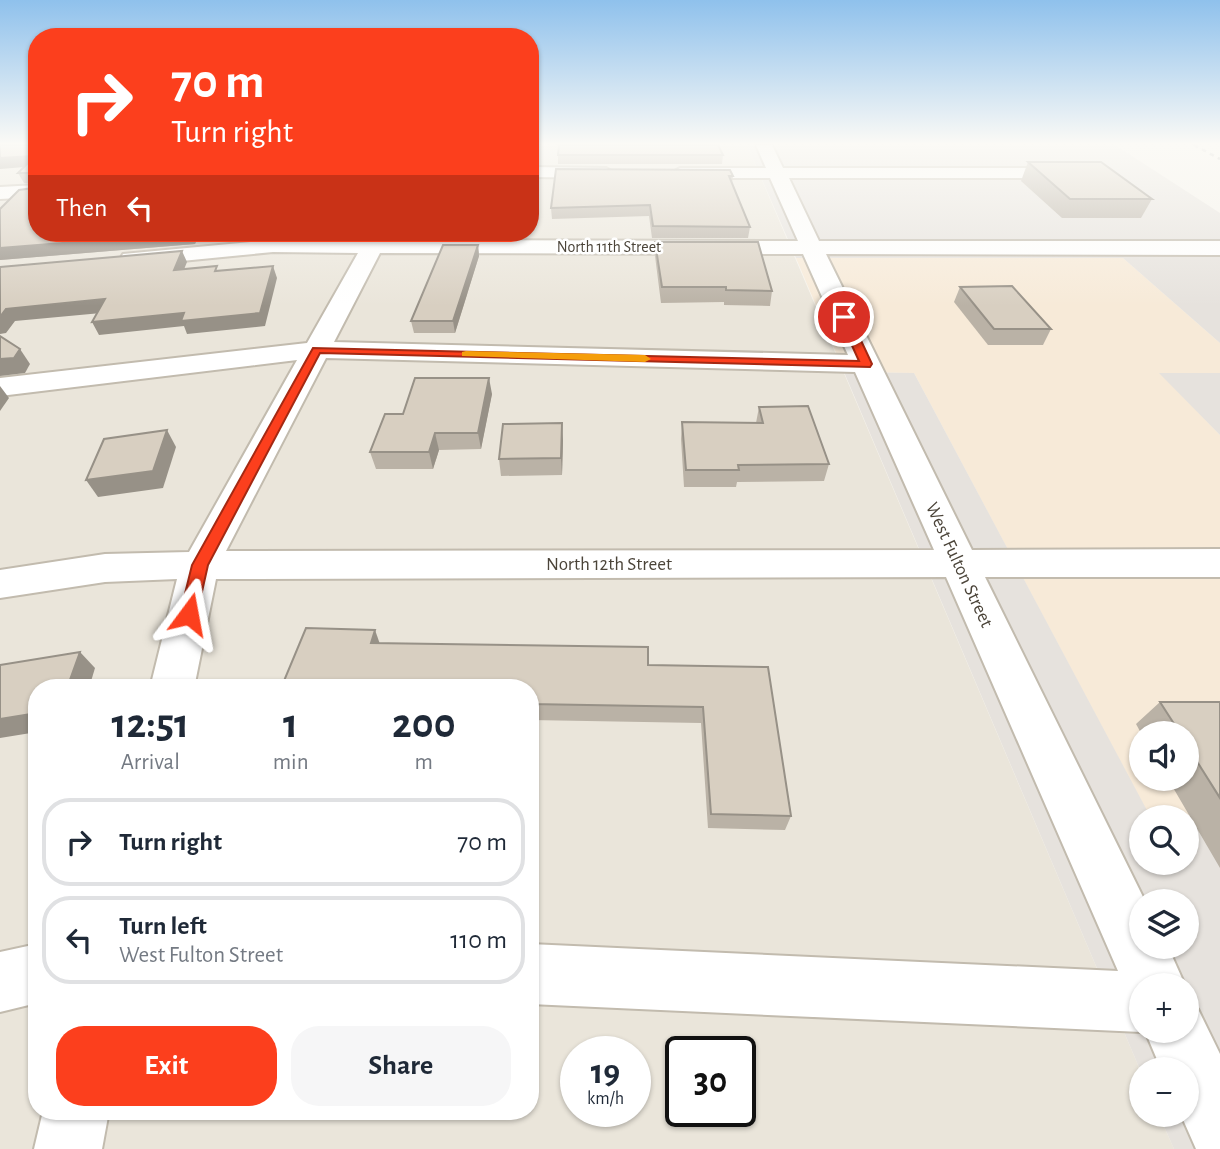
<!DOCTYPE html>
<meta charset="utf-8">
<style>
body{margin:0;font-family:"Alegreya Sans",sans-serif;background:#f6f6f7;color:#1f2937;height:100vh;display:flex;flex-direction:column;font-size:26px;white-space:nowrap}
*{box-sizing:border-box;margin:0}
p{font-size:23px;color:#747a83}
.icon{flex:none;width:38px;height:38px;fill:none;stroke:currentColor;stroke-width:2;stroke-linecap:round;stroke-linejoin:round}
.map{position:relative;flex:1;overflow:hidden}
.panel{position:absolute;left:28px;top:679px;width:511px;height:441px;display:flex;flex-direction:column;background:#fff;border-radius:28px;box-shadow:0 2px 5px #0004}
.panel>*{flex:none}
.banner{position:absolute;left:28px;top:28px;width:511px;height:214px;border-radius:28px;box-shadow:0 2px 5px #0004;background:#fc3f1d;color:#fff;overflow:hidden}
.buttons{position:absolute;left:1129px;top:721px;display:grid;gap:14px}
.buttons a{display:grid;place-items:center;width:70px;height:70px;border-radius:50%;background:#fff;box-shadow:0 2px 5px #0004;font-size:35px}
.speed{position:absolute;left:560px;top:1036px;display:flex;gap:14px;font-size:35px;font-weight:700;text-align:center}
.speed>*{display:grid;place-content:center;width:91px;height:91px;border-radius:50%;background:#fff;box-shadow:0 2px 5px #0004;line-height:1}
.speed small{font-size:18px;font-weight:400}
.speed .limit{border:4px solid #111;border-radius:10px;background:#fff;color:#111}
.pin{position:absolute;display:grid;place-items:center;width:60px;height:60px;color:#fff;margin:-30px;border:4px solid #fff;border-radius:50%;box-shadow:0 2px 7px #0007}
.me{position:absolute;width:77px;margin:-38px;rotate:13deg;stroke-linejoin:round;filter:drop-shadow(0 0 5px #0008)}
.turn{display:flex;align-items:center;gap:24px;height:147px;padding:0 28px;font-size:32px}
.turn .icon{width:91px;height:91px;stroke-width:2.5}
.turn b{display:block;font-size:49px;line-height:60px}
.then{display:flex;align-items:center;height:66px;padding:0 28px;background:#0003;gap:14px;font-size:26px}
.eta{display:flex;justify-content:space-evenly;align-items:center;height:119px;text-align:center}
.eta b{font-size:42px;font-weight:700;line-height:49px}
.button{display:flex;gap:14px;margin-top:auto;padding:14px 28px}
.button a{flex:1;height:80px;border-radius:28px;background:#fc3f1d;color:#fff;font-size:28px;font-weight:700;line-height:80px;text-align:center}
.button a+a{background:#f6f6f7;color:#1f2937}
ul{padding:0;list-style:none}
li{display:flex;align-items:center;gap:21px;height:88px;margin:0 14px 10px;padding:0 14px;border:4px solid #e0e1e3;border-radius:28px}
li div{flex:1}
li b{display:block;font-size:26px}
li em{font-style:normal}
.map>svg:first-child{display:block}
.residential{fill:#eae5da;fill-rule:evenodd}
.commercial{fill:#f7ead8;fill-rule:evenodd}
.industrial{fill:#e6e2dd;fill-rule:evenodd}
.lines{fill:none;stroke-linecap:round;stroke-linejoin:round}
.minor-casing{stroke:#c2bbae;stroke-width:4}
.minor{fill:#fff;fill-rule:evenodd}
.rail{stroke:#9a9a9a;stroke-width:2.5;stroke-dasharray:4.5 4.5;stroke-linecap:butt}
.wall{fill:#bab2a6}
.shaded-wall{fill:#979187}
.building{fill:#d8cfc1;stroke:#979187;stroke-width:2}
.route{fill:#fc3f1d;stroke:#a42913;stroke-width:2}
.slow{fill:#f59e0b}
.labels{text-anchor:middle;dominant-baseline:central;stroke-width:5;stroke-linejoin:round;paint-order:stroke}
.far-street-label{font-size:16px;fill:#4b4439;stroke:#fff}
.street-label{font-size:19px;fill:#4b4439;stroke:#fff}
</style>
<div class="map">
<svg width="1220" height="1149" viewBox="0 0 1220 1149">
<rect width="100%" height="100%" fill="#f6f3ec"/>
<path class="residential" d="M 0,145 L 37,145 L 37,233 L 530,233 L 530,145 L 747,145 L 1141,1072 L 1141,1115 L 1159,1115 L 1174,1149 L 0,1149 ZM 37,688 L 530,688 L 530,1111 L 37,1111 ZM 576,1052 L 635,1052 L 635,1111 L 576,1111 ZM 681,1052 L 740,1052 L 740,1111 L 681,1111 Z"/>
<path class="commercial" d="M 796,258 L 1123,258 L 1220,343 L 1220,373 L 1160,373 L 1220,435 L 1220,818 L 1150,817 L 914,373 L 844,372 ZM 1141,733 L 1186,733 L 1186,779 L 1141,779 Z"/>
<g class="industrial">
<polygon points="747,145 1115,145 1220,213 1220,343 1123,258 796,258"/>
<path d="M 844,372 L 914,373 L 1150,816 L 1178,817 L 1141,817 L 1141,863 L 1186,863 L 1187,817 L 1220,818 L 1220,1149 L 1174,1149 L 1159,1115 L 1186,1115 L 1186,1069 L 1141,1069 L 1141,1072 ZM 1141,901 L 1186,901 L 1186,947 L 1141,947 ZM 1141,985 L 1186,985 L 1186,1031 L 1141,1031 Z"/>
<polygon points="1159,373 1220,373 1220,435"/>
</g>
<g class="lines">
<defs>
<g id="minor">
<path d="M 756,145 L 772,145 L 783,168 L 1075,168 L 1084,173 L 1075,178 L 789,178 L 819,241 L 1220,241 L 1220,255 L 826,254 L 972,550 L 1220,549 L 1220,577 L 985,577 L 1145,901 L 1141,901 L 1141,947 L 1168,947 L 1185,985 L 1141,985 L 1141,1031 L 1145,1031 L 1141,1032 L 530,1004 L 530,944 L 1118,971 L 946,577 L 216,579 L 194,688 L 150,688 L 177,579 L 105,582 L 0,598 L 0,570 L 105,554 L 189,552 L 297,360 L 0,396 L 0,378 L 307,343 L 358,253 L 273,252 L 131,266 L 123,264 L 120,259 L 123,254 L 273,240 L 366,240 L 370,233 L 390,233 L 387,240 L 798,241 L 770,178 L 680,178 L 671,173 L 680,168 L 766,168 ZM 380,253 L 803,254 L 848,355 L 334,342 ZM 326,358 L 855,372 L 934,550 L 226,551 Z"/>
<polygon points="530,167 606,168 615,173 606,178 530,177"/>
<polygon points="37,185 37,197 0,199 0,187"/>
<polygon points="37,944 37,1003 0,1012 0,952"/>
<polygon points="1186,1004 1198,1009 1220,1054 1220,1149 1196,1149 1181,1115 1186,1115 1186,1069 1161,1069 1145,1031 1186,1031"/>
<polygon points="43,1111 109,1111 102,1149 34,1149"/>
</g>
</defs>
<use href="#minor" class="minor-casing"/>
<use href="#minor" class="minor"/>
<polyline class="rail" points="1194,145 1220,159"/>
</g>
<g class="wall">
<polygon points="37,145 37,233 200,233 195,244 0,260 0,209 33,188 34,183 24,183 18,173 24,167"/>
<polygon points="558,155 723,155 722,164 558,164"/>
<polygon points="1028,162 1152,199 1141,218 1062,218 1021,181"/>
<polygon points="733,176 732,183 750,227 748,238 652,238 649,216 552,219 551,208"/>
<polygon points="451,233 486,233 485,238 452,238"/>
<polygon points="655,242 772,291 770,306 724,305 724,302 661,303 655,256"/>
<polygon points="478,245 479,256 455,333 414,333 411,321"/>
<polygon points="960,287 1051,329 1043,345 988,345 954,302"/>
<polygon points="492,394 481,449 439,450 433,469 376,469 370,452 403,414"/>
<polygon points="759,407 829,464 824,481 737,482 736,487 684,487 681,439 682,422 756,423"/>
<polygon points="563,440 562,475 501,476 499,459"/>
<polygon points="380,643 648,665 768,667 791,816 785,830 708,828 701,723 530,720 530,688 281,688"/>
<polygon points="1160,702 1220,702 1220,868 1168,779 1186,779 1186,733 1141,733 1136,724"/>
</g>
<g class="shaded-wall">
<polygon points="35,156 37,166 0,169 0,158"/>
<polygon points="188,233 200,233 195,244 0,260 0,248"/>
<polygon points="478,245 479,256 455,333 453,321"/>
<polygon points="182,251 187,262 179,282 174,270"/>
<polygon points="273,266 277,278 265,326 187,334 184,326 99,335 92,322"/>
<polygon points="105,299 112,312 15,321 6,333 0,334 0,317 6,309"/>
<polygon points="20,349 30,364 25,373 0,376 0,359"/>
<polygon points="489,378 492,394 481,449 478,433"/>
<polygon points="0,386 9,398 0,411"/>
<polygon points="562,423 563,440 562,475 561,458"/>
<polygon points="167,430 176,447 163,488 98,497 86,480"/>
<polygon points="435,433 439,450 433,469 429,452"/>
<polygon points="375,630 381,647 371,643"/>
<polygon points="80,652 95,668 89,688 67,688"/>
<polygon points="37,713 37,732 0,738 0,719"/>
</g>
<g class="building">
<polygon points="0,145 37,145 37,233 188,233 0,248 0,209 19,190 33,188 35,173 18,173 35,156 0,158"/>
<polygon points="559,145 718,145 723,155 558,155"/>
<polygon points="1028,162 1101,162 1152,199 1070,199"/>
<polygon points="556,169 730,170 733,176 729,176 750,227 653,226 650,205 551,208"/>
<polygon points="655,242 758,242 772,291 726,290 726,287 662,287"/>
<polygon points="443,245 478,245 453,321 411,321"/>
<polygon points="182,251 174,270 217,266 215,271 273,266 260,313 181,321 184,313 92,322 105,299 6,309 0,317 0,267"/>
<polygon points="1012,286 1051,329 994,329 960,287"/>
<polygon points="0,336 20,349 14,358 0,359"/>
<polygon points="415,378 489,378 478,433 435,433 429,452 370,452 385,414 403,414"/>
<polygon points="808,406 829,464 738,465 739,470 686,470 682,422 763,423 759,407"/>
<polygon points="562,423 561,458 499,459 503,424"/>
<polygon points="167,430 153,471 86,480 104,439"/>
<polygon points="306,628 375,630 371,643 648,647 648,665 768,667 791,816 711,814 703,707 530,704 530,688 281,688"/>
<polygon points="80,652 67,688 37,688 37,713 0,719 0,665"/>
<polygon points="1160,702 1220,702 1220,798 1186,744 1186,733 1180,733"/>
</g>
<linearGradient id="sky" x2="0" y2="1"><stop stop-color="#8fc1ec"/><stop offset="0.47" stop-color="#fbfaf6"/><stop offset="1" stop-color="#fbfaf6" stop-opacity="0"/></linearGradient>
<rect width="1220" height="306" fill="url(#sky)"/>
<polygon class="route" points="844,314 850,317 872,364 870,367 320,353 208,565 197,614 195,618 183,618 180,614 192,565 313,348 859,361 839,317"/>
<polygon class="slow" points="466,351 645,355 651,359 645,362 462,356 462,352"/>
<g class="labels">
<g class="far-street-label">
<text x="609" y="247">North 11th Street</text>
</g>
<g class="street-label">
<text x="609" y="564">North 12th Street</text>
<text transform="translate(959 565) rotate(65)">West Fulton Street</text>
</g>
</g>
</svg>
<div class="buttons">
<a><svg class="icon" aria-label="sound" viewBox="0 0 24 24"><path d="M4 9h4l5-4v14l-5-4H4zM17 9q2 3 0 6"/></svg></a>
<a><svg class="icon" aria-label="search" viewBox="0 0 24 24"><circle cx="10" cy="10" r="6"/><path d="M15 15l6 6"/></svg></a>
<a><svg class="icon" aria-label="layers" viewBox="0 0 24 24"><path d="M12 4l9 5-9 5-9-5zM3 14l9 5 9-5"/></svg></a>
<a>+</a>
<a>−</a>
</div>
<div class="speed"><div>19<small>km/h</small></div><div class="limit">30</div></div>
<div class="pin" style="left:844px;top:317px;background:#d93025"><svg class="icon" aria-label="arrive" viewBox="0 0 24 24"><path d="M6 21V4h12l-3 4 3 4H6"/></svg></div>
<svg class="me" style="left:189px;top:614px" viewBox="-20 -20 40 40"><path d="M0-17L14 15 0 8-14 15z" fill="#fc3f1d" stroke="#fff" stroke-width="4"/></svg>
<div class="banner">
<div class="turn"><svg class="icon" aria-label="right" viewBox="0 0 24 24"><path d="M7 20v-9h11M14 6l5 5-5 5"/></svg><div><b>70 m</b>Turn right</div></div>
<div class="then">Then<svg class="icon" aria-label="left" viewBox="0 0 24 24"><path d="M17 20v-9H6M10 6l-5 5 5 5"/></svg></div>
</div>
<section class="panel">
<div class="eta">
<div><b>12:51</b><p>Arrival</p></div>
<div><b>1</b><p>min</p></div>
<div><b>200</b><p>m</p></div>
</div>
<ul>
<li><svg class="icon" aria-label="right" viewBox="0 0 24 24"><path d="M7 20v-9h11M14 6l5 5-5 5"/></svg><div><b>Turn right</b></div><em>70 m</em></li>
<li><svg class="icon" aria-label="left" viewBox="0 0 24 24"><path d="M17 20v-9H6M10 6l-5 5 5 5"/></svg><div><b>Turn left</b><p>West Fulton Street</p></div><em>110 m</em></li>
</ul>
<div class="button"><a>Exit</a><a>Share</a></div>
</section>
</div>
